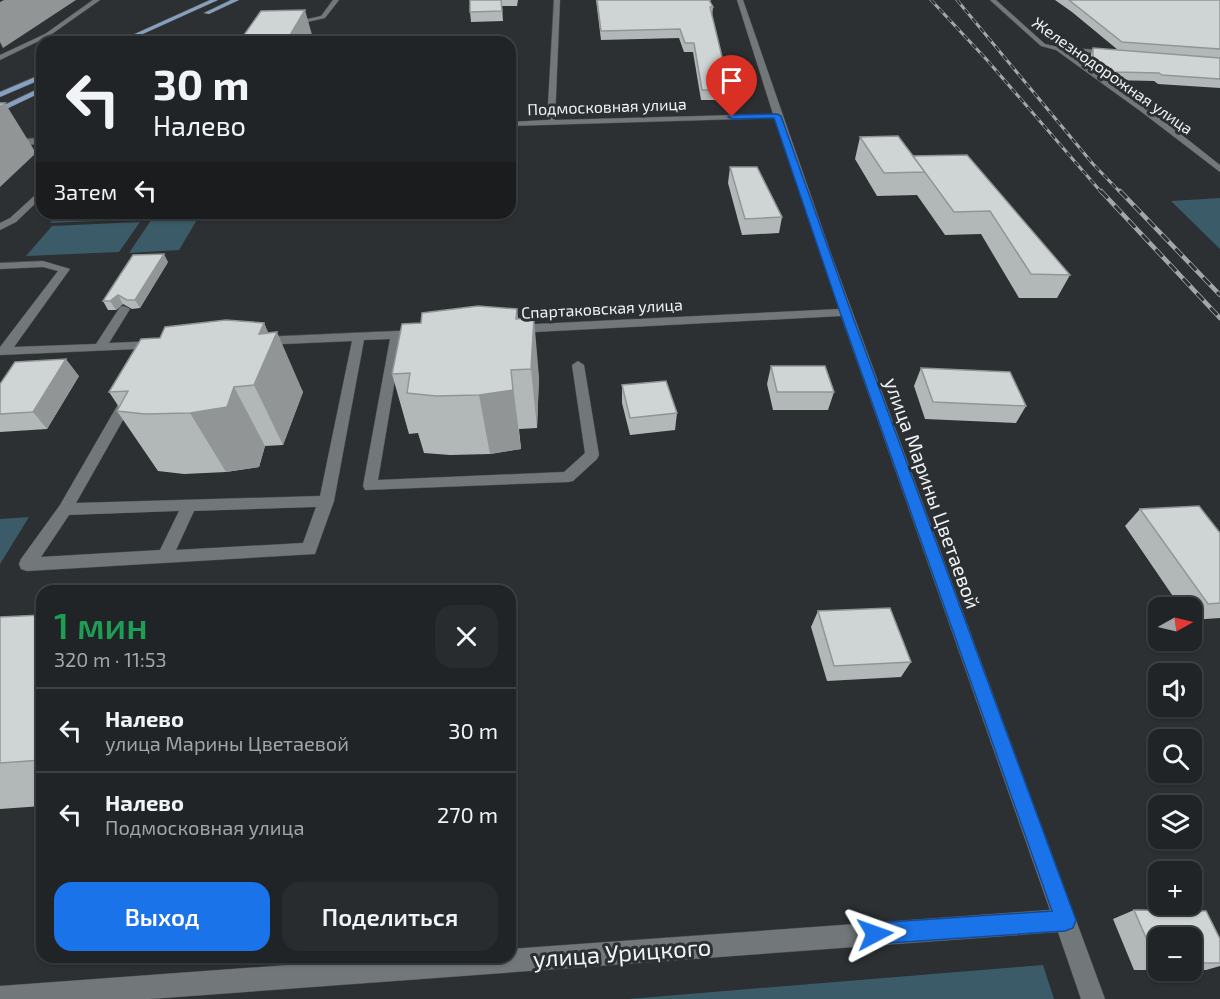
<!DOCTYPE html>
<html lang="ru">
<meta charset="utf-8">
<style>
body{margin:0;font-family:"Exo 2",sans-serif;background:#292c2e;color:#f1f3f6;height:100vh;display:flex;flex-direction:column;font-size:22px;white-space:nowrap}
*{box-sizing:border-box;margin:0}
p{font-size:20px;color:#a2a4a7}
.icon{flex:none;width:33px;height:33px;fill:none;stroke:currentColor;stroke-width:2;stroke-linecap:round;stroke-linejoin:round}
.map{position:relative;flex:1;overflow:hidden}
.side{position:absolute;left:36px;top:585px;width:480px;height:378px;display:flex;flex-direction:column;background:#212426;border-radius:18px;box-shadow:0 2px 4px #0004,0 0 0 2px #3e4143}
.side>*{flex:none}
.banner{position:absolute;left:36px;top:36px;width:480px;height:183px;border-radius:18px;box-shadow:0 2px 4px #0004,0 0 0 2px #3e4143;background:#212426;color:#f1f3f6;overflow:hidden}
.needle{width:39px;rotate:82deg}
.buttons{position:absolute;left:1148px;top:597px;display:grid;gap:12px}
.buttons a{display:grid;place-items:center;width:54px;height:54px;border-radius:12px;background:#212426;box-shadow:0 2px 4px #0004,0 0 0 2px #3e4143;font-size:30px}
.pin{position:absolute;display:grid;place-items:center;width:51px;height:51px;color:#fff;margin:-62px -26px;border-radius:50% 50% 50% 0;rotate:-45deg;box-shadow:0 0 6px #0007}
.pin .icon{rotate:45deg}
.me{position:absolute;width:66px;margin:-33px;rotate:86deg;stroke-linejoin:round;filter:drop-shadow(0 0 4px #0008)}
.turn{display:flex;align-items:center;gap:21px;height:126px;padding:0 18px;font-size:27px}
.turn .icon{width:78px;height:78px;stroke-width:2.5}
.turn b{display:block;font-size:42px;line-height:51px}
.then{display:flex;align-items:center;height:57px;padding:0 18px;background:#0003;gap:12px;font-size:22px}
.round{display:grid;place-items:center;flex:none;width:63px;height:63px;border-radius:18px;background:#292c2e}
.summary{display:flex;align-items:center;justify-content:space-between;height:102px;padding:0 18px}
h1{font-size:36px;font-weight:600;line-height:45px;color:#1e9e55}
.cta{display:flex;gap:12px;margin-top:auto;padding:12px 18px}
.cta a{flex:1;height:69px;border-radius:18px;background:#1a73e8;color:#fff;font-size:24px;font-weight:600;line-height:69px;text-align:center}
.cta a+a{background:#292c2e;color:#f1f3f6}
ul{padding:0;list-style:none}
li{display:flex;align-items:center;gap:18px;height:84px;padding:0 18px;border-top:2px solid #3e4143}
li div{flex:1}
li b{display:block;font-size:22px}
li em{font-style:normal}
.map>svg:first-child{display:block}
.green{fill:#3b5b68}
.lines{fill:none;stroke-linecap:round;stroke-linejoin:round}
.minor-casing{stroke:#4a4c4e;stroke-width:1}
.major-casing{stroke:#4a4c4e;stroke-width:1}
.minor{fill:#727779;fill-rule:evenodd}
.major{fill:#87a0bf;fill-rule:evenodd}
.rail-far1-casing{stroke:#a4a6a8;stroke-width:3}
.rail-casing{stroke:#a4a6a8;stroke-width:4.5}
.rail-far1{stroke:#2c3032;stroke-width:2;stroke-dasharray:6;stroke-linecap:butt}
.rail{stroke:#2c3032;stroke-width:3;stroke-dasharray:10;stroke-linecap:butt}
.wall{fill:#b2b7b7}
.shaded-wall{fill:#919595}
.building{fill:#cfd5d5;stroke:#919595;stroke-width:1.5}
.route{fill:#1a73e8;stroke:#114b97;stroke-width:1.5}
.labels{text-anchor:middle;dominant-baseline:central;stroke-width:6;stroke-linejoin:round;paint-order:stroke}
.far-street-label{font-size:16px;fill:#f0f2f3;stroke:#2c3032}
.street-label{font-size:20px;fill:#f0f2f3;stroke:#2c3032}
.near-street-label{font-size:24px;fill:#f0f2f3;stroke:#2c3032}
</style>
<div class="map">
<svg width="1220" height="999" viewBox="0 0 1220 999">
<rect width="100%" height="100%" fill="#2c3032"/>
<g class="green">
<polygon points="1220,198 1220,249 1171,201"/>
<polygon points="58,213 150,213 146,219 50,223"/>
<polygon points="156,213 201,213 179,250 129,253"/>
<polygon points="140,222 119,252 26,256 52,226"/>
<polygon points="29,517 0,564 0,519"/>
<polygon points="1043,965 1054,999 628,999"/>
</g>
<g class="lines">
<defs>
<g id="minor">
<polygon points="93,0 100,0 49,36 0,60 0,55 45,34"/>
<polygon points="333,0 339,0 325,18 294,25 284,42 278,42 290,23 321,16"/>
<polygon points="554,0 560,0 555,120 773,114 737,0 743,0 830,251 1105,999 1081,999 1058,932 150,999 0,999 0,986 398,957 510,957 510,949 1050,910 841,316 516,333 510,329 516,325 839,309 775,118 510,126 510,122 547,120"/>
<polygon points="990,0 996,0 1045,44 1058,47 1114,51 1112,54 1066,51 1149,109 1220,165 1220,172 1143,113 1056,50 1041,46"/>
<polygon points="42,138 42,144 0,146 0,140"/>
<polygon points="42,189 42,197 16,222 0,230 0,223 10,218"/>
<polygon points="43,261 70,269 14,347 96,344 120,307 124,306 130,309 109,343 156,341 160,342 160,348 0,355 0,347 58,271 43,267 0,269 0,263"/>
<path d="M 420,330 L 426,334 L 424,337 L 402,338 L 378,480 L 564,472 L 585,453 L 572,365 L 578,361 L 584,365 L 599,455 L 597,459 L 573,481 L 568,482 L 365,490 L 363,486 L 390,339 L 364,340 L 334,501 L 315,554 L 27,571 L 21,569 L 19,564 L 21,559 L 60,505 L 124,394 L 134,394 L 136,397 L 76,503 L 320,496 L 352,341 L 261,345 L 255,341 L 261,337 ZM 316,507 L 303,543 L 176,550 L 194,511 ZM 179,511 L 160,550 L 41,557 L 69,515 Z"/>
</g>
<g id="major">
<polygon points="210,0 218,0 125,42 117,42"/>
<polygon points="231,0 239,0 209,14 204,13"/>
<polygon points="42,74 42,79 0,97 0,92"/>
<polygon points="42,87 42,92 0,112 0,107"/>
</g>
</defs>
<use href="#minor" class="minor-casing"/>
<use href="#major" class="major-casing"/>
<use href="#minor" class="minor"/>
<use href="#major" class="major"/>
<defs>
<g id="rail-far1">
<polyline points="931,0 987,60 1102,193"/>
<polyline points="957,0 1093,164 1121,193"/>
</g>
<g id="rail">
<polyline points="1101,191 1220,318"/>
<polyline points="1120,191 1220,295"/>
</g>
</defs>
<use href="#rail-far1" class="rail-far1-casing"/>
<use href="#rail" class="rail-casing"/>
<use href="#rail-far1" class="rail-far1"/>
<use href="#rail" class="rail"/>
</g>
<g class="wall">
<polygon points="470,0 518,0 517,6 502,6 503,21 471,22 470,12"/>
<polygon points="596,0 711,0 710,2 713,7 712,16 730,90 729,100 701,100 693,52 684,52 679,38 601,40"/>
<polygon points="1055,0 1220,0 1220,88 1158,84 1154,81 1111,80 1090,66 1090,57 1093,48 1215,57 1118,50 1072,12"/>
<polygon points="860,137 912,156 967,155 1070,275 1057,298 1019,298 981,234 945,235 917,195 877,196 855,159"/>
<polygon points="730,167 782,217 779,233 742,235 728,183"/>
<polygon points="168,262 140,308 132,309 123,304 116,310 108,310 103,301"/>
<polygon points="517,309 518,319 539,377 537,428 519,429 521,449 490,454 450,455 424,453 418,433 409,434 392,374 421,323"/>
<polygon points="264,323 268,333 303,392 283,445 265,446 259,467 226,472 184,474 158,471 117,411 119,407 109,392 160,338"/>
<polygon points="771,366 834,392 828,410 773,410 767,384"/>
<polygon points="921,368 1026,406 1016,423 925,419 914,386"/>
<polygon points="79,376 47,429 0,432 0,384"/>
<polygon points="622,385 677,413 675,430 630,435 622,403"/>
<polygon points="1140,509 1220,533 1220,618 1191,620 1191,608 1181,608 1125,526"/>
<polygon points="818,611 911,662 901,677 827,681 811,627"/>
<polygon points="42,615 42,806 0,809 0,617"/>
<polygon points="1134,910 1220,939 1220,966 1206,970 1191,970 1191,938 1158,938 1158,970 1134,970 1113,919"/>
</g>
<g class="shaded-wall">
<polygon points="4,0 76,0 3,48 0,42 0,2"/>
<polygon points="305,10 314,42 286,42"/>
<polygon points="5,103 36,153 0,187 0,107"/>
<polygon points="164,254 168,262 140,308 135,300"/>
<polygon points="118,295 123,304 116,310 110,301"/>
<polygon points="534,318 539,377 537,428 531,369"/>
<polygon points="264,323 273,343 277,332 303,392 283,445 254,385 259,334"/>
<polygon points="66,359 79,376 47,429 33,412"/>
<polygon points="511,370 521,449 490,454 479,395"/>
<polygon points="234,387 265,446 259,467 226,472 190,413"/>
</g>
<g class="building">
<polygon points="470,0 501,0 502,11 470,12"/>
<polygon points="597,0 709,0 713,7 710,7 730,90 702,90 694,43 685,43 680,29 601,31"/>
<polygon points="1069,0 1220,0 1220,49 1122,42"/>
<polygon points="305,10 286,42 239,42 261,11"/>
<polygon points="1093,48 1220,58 1220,79 1162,75 1159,73 1115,72 1093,57"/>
<polygon points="0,103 5,103 0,107"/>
<polygon points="898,136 925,172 884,173 860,137"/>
<polygon points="967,155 1070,275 1031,274 990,211 954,212 913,156"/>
<polygon points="730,167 757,167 782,217 745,219"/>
<polygon points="164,254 135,300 127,300 118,295 110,301 103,301 133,255"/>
<polygon points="478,306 517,309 516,319 534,318 531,369 511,370 513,390 479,395 436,396 407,393 410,373 392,374 402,324 421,323 422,313"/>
<polygon points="226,320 264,323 259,334 277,332 254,385 234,387 227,407 190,413 145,414 117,411 128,391 109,392 141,339 160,338 165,327"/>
<polygon points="66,359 33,412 0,414 0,384 15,362"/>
<polygon points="771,366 825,366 834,392 777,392"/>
<polygon points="921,368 1010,372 1026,406 933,402"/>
<polygon points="666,381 677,413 630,418 622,385"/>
<polygon points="1199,506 1220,533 1220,603 1208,604 1140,509"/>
<polygon points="890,608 911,662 834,666 818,611"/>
<polygon points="42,615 42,760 0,763 0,617"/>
<polygon points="1134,910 1206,911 1220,939 1220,963 1191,963 1191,938 1158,938 1158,963 1157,963"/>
</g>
<polygon class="route" points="777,114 781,116 851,312 1076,920 1073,928 1065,931 875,944 867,941 864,934 867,926 875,923 1052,911 840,312 774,118 732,119 728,117 732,115"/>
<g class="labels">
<g class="far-street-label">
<text transform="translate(1113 75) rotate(35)">Железнодорожная улица</text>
<text transform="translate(607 106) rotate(-2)">Подмосковная улица</text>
<text transform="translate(602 308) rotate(-3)">Спартаковская улица</text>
</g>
<g class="street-label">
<text transform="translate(933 493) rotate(70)">улица Марины Цветаевой</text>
</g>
<g class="near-street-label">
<text transform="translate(622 952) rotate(-4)">улица Урицкого</text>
</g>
</g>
</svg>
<div class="buttons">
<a><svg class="needle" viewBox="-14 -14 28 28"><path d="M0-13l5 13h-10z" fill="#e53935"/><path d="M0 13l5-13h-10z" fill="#a2a4a7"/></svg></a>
<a><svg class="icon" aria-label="sound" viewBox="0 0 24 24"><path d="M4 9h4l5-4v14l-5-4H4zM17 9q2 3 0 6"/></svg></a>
<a><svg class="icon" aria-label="search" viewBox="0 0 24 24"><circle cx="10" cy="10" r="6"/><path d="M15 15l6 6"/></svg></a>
<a><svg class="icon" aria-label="layers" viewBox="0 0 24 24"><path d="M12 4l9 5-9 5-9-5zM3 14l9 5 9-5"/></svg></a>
<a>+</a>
<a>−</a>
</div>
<div class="pin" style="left:732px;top:117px;background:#d93025"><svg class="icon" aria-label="arrive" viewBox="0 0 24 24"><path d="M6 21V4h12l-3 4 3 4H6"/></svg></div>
<svg class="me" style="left:875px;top:934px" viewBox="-20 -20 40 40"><path d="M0-17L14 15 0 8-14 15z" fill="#1a73e8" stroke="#fff" stroke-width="4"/></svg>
<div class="banner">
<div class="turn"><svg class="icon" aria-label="left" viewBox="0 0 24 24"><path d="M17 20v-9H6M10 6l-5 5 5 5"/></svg><div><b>30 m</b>Налево</div></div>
<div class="then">Затем<svg class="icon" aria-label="left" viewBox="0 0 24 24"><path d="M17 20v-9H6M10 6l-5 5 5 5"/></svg></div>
</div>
<section class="side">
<div class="summary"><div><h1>1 мин</h1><p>320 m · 11:53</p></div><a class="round"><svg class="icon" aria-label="close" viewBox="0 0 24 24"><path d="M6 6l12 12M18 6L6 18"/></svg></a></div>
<ul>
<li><svg class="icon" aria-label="left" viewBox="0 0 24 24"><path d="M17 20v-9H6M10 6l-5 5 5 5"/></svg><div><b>Налево</b><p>улица Марины Цветаевой</p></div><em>30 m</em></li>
<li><svg class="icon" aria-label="left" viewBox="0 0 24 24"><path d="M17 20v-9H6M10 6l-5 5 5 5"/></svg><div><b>Налево</b><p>Подмосковная улица</p></div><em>270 m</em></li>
</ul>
<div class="cta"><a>Выход</a><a>Поделиться</a></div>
</section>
</div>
